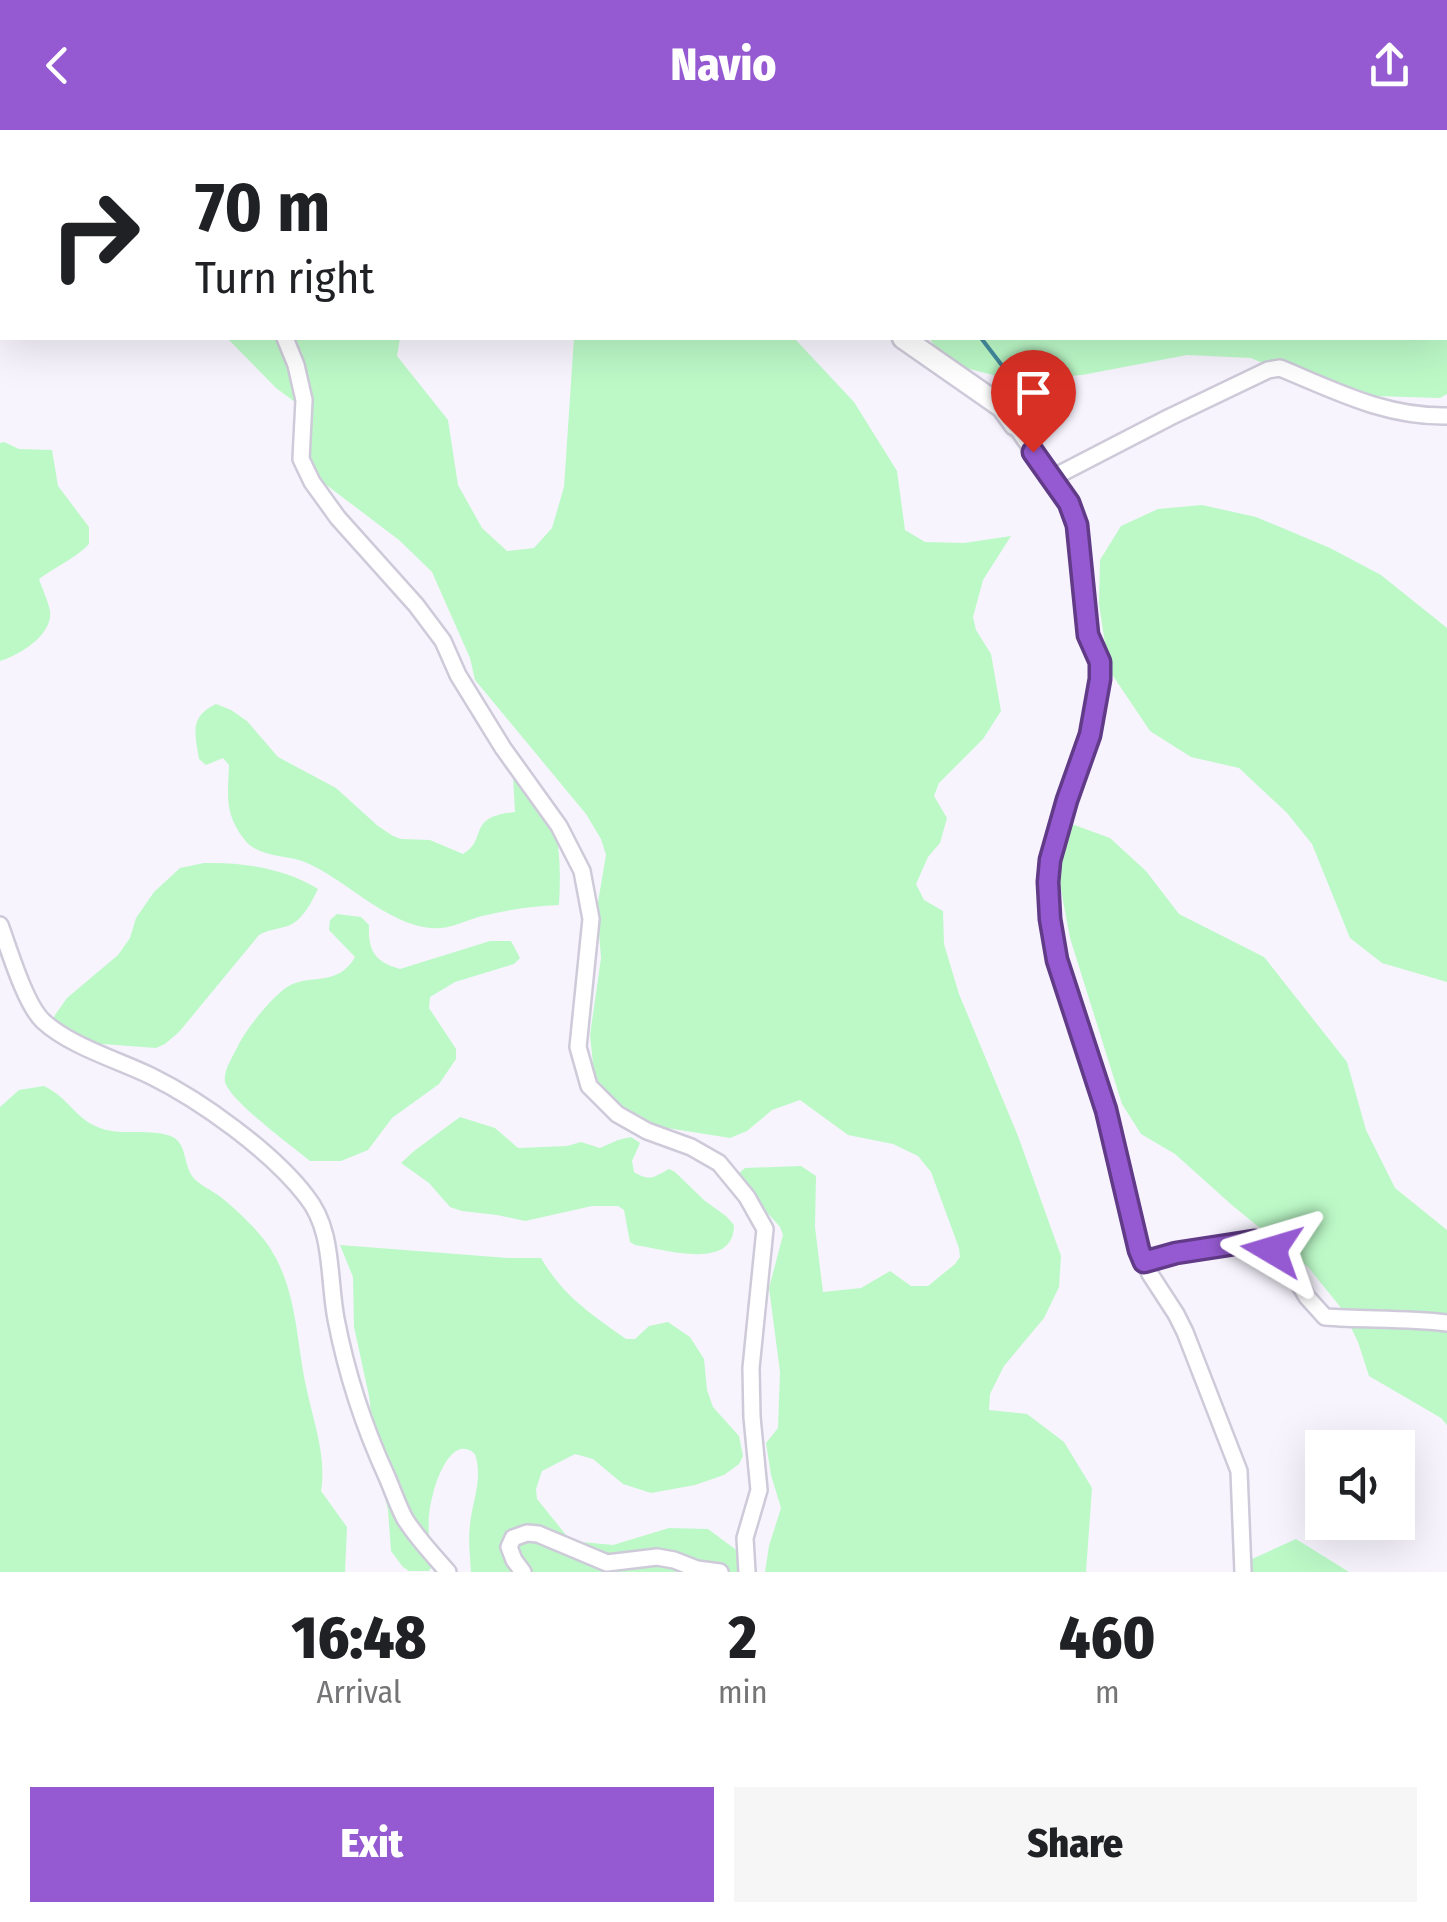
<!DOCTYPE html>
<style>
body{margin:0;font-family:"Fira Sans Condensed",sans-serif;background:#f6f6f6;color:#202124;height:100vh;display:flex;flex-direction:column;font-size:38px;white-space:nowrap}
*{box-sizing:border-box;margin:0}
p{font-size:32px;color:#757577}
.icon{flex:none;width:55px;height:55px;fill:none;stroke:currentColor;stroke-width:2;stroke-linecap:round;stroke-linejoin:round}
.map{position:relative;height:1442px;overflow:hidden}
.drawer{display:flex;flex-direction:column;background:#fff;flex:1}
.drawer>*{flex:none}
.banner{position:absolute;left:0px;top:0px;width:1448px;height:210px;box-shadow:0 10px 40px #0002;background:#fff;color:#202124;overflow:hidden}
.fabs{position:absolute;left:1305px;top:1300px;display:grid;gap:20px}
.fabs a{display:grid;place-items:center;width:110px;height:110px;border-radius:0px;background:#fff;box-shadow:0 10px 40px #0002;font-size:50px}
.pin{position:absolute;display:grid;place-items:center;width:85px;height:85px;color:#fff;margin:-102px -42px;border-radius:50% 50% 50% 0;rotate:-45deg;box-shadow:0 0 10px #0007}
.pin .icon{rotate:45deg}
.me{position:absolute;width:110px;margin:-55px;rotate:277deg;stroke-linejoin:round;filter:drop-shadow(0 0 8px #0008)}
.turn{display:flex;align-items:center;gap:35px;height:210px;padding:0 30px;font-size:45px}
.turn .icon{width:130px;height:130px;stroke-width:2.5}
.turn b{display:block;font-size:70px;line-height:85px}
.eta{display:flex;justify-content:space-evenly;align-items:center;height:170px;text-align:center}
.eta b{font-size:60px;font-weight:800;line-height:70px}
.button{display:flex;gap:20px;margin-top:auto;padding:20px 30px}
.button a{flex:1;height:115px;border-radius:0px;background:#955ad1;color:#fff;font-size:40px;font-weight:800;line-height:115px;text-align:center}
.button a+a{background:#f6f6f6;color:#202124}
header{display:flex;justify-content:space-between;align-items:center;height:130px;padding:0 30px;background:#955ad1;color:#fff;font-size:45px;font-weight:800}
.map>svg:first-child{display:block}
.green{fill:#bcf9c7}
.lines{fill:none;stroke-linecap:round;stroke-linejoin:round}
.stream{stroke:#438c9e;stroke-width:4}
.minor-casing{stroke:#cecad9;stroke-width:20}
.tertiary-casing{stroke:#cecad9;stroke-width:25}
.path{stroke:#7f7d85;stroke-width:2.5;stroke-dasharray:5 8;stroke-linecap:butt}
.minor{stroke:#fff;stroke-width:15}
.tertiary{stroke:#fff;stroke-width:20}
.route-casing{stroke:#613a88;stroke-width:25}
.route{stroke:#955ad1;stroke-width:18}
</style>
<header><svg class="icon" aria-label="back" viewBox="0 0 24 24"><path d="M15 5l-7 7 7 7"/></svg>Navio<svg class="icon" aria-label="share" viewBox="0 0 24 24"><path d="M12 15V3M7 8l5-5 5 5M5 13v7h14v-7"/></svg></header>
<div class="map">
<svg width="1447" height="1442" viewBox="0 0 1447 1442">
<rect width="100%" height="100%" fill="#f7f4fe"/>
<g class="green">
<polygon points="0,0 525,0 521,2 2,2 2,44 0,44"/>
<polygon points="788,0 1447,0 1447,264 1440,268 1375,266 1317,257 1251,228 1187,225 1082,245 1012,250 947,233 929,208 1445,208 1445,2 789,2"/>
<polygon points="227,208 400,208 397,226 448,290 458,355 482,398 507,421 534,418 552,398 564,357 574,208 794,208 854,272 897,341 905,400 925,412 964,413 1011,406 983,450 973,487 976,500 991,524 1001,581 983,609 939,653 934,666 947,688 940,713 928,727 916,754 924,770 943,781 944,814 959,864 1018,1006 1061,1126 1059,1157 1044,1188 1004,1236 990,1264 989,1280 1027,1284 1064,1312 1092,1358 1086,1442 765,1442 769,1416 781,1378 771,1345 766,1313 778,1298 780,1242 769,1158 783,1105 780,1097 741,1053 738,1044 745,1038 801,1036 816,1046 815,1097 823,1162 861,1158 890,1141 911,1156 928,1156 955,1134 960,1127 959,1118 931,1042 918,1026 893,1014 848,1005 800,970 772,980 747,1001 730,1008 655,996 607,968 594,943 590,905 601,828 597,778 606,725 601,709 586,684 475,550 470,528 432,442 399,410 304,338 303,278 276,258"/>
<path d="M 4,312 L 19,319 L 52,320 L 58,356 L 89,397 L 89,414 C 75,429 56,436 39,449 C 42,459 48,470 50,481 C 53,505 20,525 0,531 L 0,313 Z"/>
<polygon points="1202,375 1256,387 1330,418 1381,445 1447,498 1447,852 1382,833 1350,808 1312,714 1287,683 1239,638 1191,627 1150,601 1109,540 1099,474 1100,430 1121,396 1158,379"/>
<path d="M 216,574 L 231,580 L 247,591 L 278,627 L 336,658 L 378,696 L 393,706 L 401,709 L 430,710 L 463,724 C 489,709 465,687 515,682 L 513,646 L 518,638 L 526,637 C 559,680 562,722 559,775 C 532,776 508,780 482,786 C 464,791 450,800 430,798 C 387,794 346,750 307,733 C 287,724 259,729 244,709 C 224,683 228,665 229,635 L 223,628 L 206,635 L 199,629 C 195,603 189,587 216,574 Z"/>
<polygon points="1069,693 1110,708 1146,741 1179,784 1264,827 1347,932 1366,1000 1395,1058 1447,1100 1447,1295 1441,1288 1369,1246 1358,1212 1342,1179 1308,1137 1233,1076 1175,1024 1141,1004 1122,974 1070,808 1053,717"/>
<path d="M 204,733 C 242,732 285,738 318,759 C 311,773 301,794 284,797 C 274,800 268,800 259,805 L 179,902 L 165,914 L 156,918 L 62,911 L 51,897 L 55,885 L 67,868 L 118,825 L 130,808 L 136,788 L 154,762 L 180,738 Z"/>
<path d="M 337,784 L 361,787 L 369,795 C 368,820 374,832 400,839 L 490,811 L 511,811 L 520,828 L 514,834 L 455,852 L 430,867 L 429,878 L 456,919 L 456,929 L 439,954 L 392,988 L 368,1020 L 341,1031 L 310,1031 C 293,1017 230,971 225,952 C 223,941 233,926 238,916 C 246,899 271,868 287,857 C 308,843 338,858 355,827 L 329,800 L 330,790 Z"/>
<path d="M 44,956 C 73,970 76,995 112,1001 C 129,1004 167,998 178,1011 C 186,1020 185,1036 192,1046 C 198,1055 214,1061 222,1068 C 237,1080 260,1102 270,1118 C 297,1160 296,1209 306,1256 C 313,1291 327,1326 321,1361 L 347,1397 L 345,1442 L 0,1442 L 0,977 L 19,960 Z"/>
<path d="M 460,987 L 495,998 L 518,1018 L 567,1016 L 581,1012 L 600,1018 L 618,1010 L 631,1007 L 640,1013 L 632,1031 L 634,1042 C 650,1052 654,1047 669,1039 L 675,1042 L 705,1071 L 726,1086 L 734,1095 C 734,1142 663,1119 635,1115 L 630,1112 L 624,1080 L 618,1076 L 592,1076 L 525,1091 L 497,1085 L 462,1081 L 450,1077 L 429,1053 L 401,1033 L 414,1021 Z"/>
<path d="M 340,1115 L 508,1128 L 541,1128 C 564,1167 590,1183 626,1209 L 635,1209 L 649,1196 L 668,1192 L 690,1207 L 704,1229 L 707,1260 L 713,1277 L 739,1306 L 743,1326 L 739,1334 L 724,1345 L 695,1355 L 651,1363 L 623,1354 L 593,1329 L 575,1324 L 542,1341 L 536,1359 L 537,1369 L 571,1411 L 613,1415 L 669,1398 L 708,1399 L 735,1419 L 746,1442 L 471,1442 C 470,1426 468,1410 470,1395 C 472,1374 481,1354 477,1332 C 476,1326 475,1322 469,1320 C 450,1311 436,1350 433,1364 C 426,1388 428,1409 434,1434 L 429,1441 L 409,1441 L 403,1437 L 391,1421 L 388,1380 L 377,1335 L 369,1266 L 354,1197 L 353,1147 Z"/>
<polygon points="1296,1409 1349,1442 1246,1442 1252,1429"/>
</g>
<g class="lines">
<g class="stream">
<polyline points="852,2 852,0"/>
<polyline points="981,208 1007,242 1024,257"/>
</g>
<defs>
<g id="minor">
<polyline points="175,0 176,2"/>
<polyline points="285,208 296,235 304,270 301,329 312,352 338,388 416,475 443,511 458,545 503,618 559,696 582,741 591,789 578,917 589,956 617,984 647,1001 691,1017 719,1033 747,1067 765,1099 751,1238 752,1287 759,1360 745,1408 747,1442"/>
<polyline points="1015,295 1069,373 1077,395 1088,505 1100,532 1100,549 1090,605 1067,669 1050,731 1048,752 1050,789 1057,830 1106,980 1139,1120 1150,1144 1176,1184 1185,1202 1239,1341 1243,1442"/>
<path d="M 1052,348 L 1170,287 L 1268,240 L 1280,238 C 1336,261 1385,287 1447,286"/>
<path d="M 0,795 C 9,819 25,874 43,891 C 70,916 118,930 151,946 C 202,971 272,1022 306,1066 C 334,1100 328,1147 336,1189 C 347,1246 363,1295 387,1347 C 393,1361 398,1376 405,1389 C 417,1408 433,1425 448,1442"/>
<path d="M 1144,1132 L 1175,1123 L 1253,1111 L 1272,1120 L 1287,1134 L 1307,1167 L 1325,1187 C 1366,1190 1406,1188 1447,1193"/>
<polyline points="523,1442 514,1430 509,1417 513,1408 527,1403 538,1404 607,1433 657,1427 674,1430 697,1439 720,1442"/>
</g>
<g id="tertiary">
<polyline points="660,0 663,2"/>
<polyline points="903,208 1002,277 1015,295"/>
</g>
</defs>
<use href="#minor" class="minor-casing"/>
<use href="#tertiary" class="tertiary-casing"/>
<polyline class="path" points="0,41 2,44"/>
<use href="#minor" class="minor"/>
<use href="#tertiary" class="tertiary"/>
</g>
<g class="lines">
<defs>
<polyline id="route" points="1033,322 1069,373 1077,395 1088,505 1100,532 1100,549 1090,605 1067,670 1050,730 1048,752 1050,789 1057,830 1106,980 1139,1120 1144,1132 1176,1123 1254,1111 1272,1120"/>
</defs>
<use href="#route" class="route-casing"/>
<use href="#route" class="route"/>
</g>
</svg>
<div class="fabs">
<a><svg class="icon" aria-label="sound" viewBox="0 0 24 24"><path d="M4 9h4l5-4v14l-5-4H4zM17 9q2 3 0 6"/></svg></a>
</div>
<div class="pin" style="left:1033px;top:322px;background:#d93025"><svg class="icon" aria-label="arrive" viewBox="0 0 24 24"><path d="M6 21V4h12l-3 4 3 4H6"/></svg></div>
<svg class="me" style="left:1272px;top:1120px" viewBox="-20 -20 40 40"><path d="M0-17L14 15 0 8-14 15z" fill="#955ad1" stroke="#fff" stroke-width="4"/></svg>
<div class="banner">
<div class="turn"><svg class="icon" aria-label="right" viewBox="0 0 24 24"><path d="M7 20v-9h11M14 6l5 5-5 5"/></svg><div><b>70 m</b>Turn right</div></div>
</div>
</div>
<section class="drawer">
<div class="eta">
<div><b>16:48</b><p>Arrival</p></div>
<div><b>2</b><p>min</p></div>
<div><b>460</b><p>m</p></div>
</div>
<div class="button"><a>Exit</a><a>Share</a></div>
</section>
